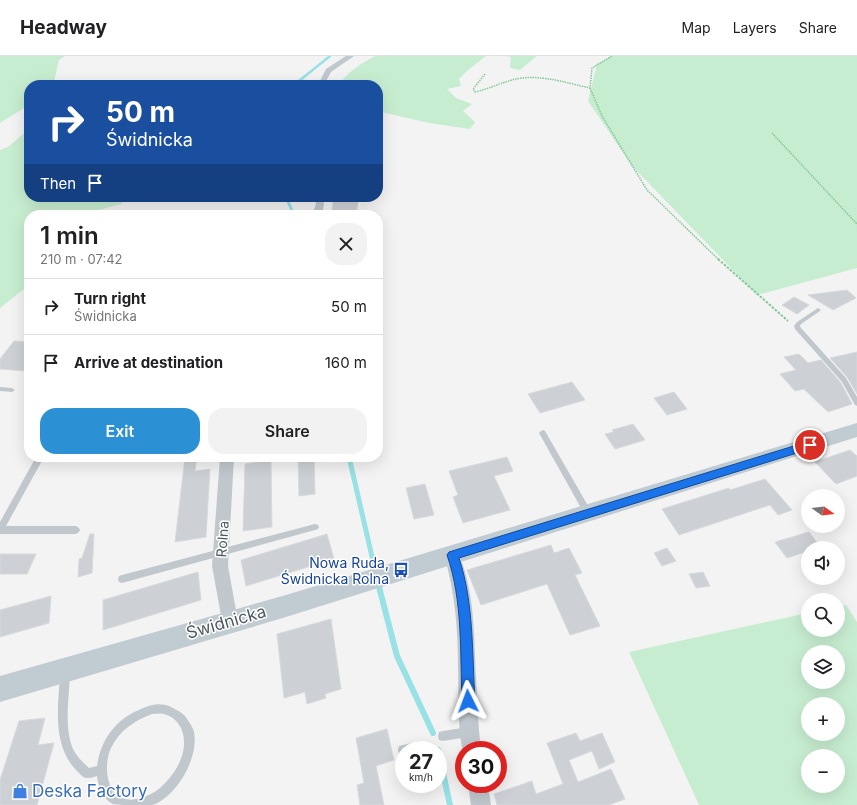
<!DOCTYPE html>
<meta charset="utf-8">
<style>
body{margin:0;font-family:Inter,sans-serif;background:#f2f2f2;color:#202124;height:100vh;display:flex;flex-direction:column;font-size:15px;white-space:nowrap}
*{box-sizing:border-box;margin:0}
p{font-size:13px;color:#757577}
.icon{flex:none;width:22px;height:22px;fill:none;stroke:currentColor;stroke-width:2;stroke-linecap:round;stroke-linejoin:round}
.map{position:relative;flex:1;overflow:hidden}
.panel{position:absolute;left:24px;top:154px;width:359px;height:252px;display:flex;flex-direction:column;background:#fff;border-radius:16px;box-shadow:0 4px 16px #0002}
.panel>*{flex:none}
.hud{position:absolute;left:24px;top:24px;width:359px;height:122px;border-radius:16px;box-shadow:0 4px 16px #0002;background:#1a4fa0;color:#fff;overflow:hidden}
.needle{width:26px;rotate:104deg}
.tools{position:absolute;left:801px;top:433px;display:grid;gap:8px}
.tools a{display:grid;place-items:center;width:44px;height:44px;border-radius:50%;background:#fff;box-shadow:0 4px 16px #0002;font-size:20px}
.speed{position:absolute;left:395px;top:685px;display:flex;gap:8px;font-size:20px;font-weight:700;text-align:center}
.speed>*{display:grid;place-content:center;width:52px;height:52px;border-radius:50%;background:#fff;box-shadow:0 4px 16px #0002;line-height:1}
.speed small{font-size:10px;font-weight:400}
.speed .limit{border:6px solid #d22;background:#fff;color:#111}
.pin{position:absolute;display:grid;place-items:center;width:34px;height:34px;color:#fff;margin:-17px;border:2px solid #fff;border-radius:50%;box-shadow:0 1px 4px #0007}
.me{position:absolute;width:44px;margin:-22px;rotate:357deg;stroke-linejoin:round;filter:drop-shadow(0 0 3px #0008)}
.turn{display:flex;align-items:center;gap:14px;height:84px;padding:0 16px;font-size:18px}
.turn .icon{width:52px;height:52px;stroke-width:2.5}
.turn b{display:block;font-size:28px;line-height:34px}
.then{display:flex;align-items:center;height:38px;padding:0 16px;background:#0003;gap:8px;font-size:15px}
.round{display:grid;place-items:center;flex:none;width:42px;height:42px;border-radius:16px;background:#f2f2f2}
.overview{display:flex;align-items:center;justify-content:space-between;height:68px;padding:0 16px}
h1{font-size:24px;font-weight:600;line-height:30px}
.button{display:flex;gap:8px;margin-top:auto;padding:8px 16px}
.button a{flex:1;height:46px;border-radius:16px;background:#2c90d5;color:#fff;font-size:16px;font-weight:600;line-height:46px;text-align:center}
.button a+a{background:#f2f2f2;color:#202124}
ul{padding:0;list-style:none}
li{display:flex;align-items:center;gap:12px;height:56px;padding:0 16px;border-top:1px solid #e0e0e0}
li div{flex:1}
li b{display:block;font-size:15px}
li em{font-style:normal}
header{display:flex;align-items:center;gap:24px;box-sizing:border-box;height:56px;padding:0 20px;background:#fff;border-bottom:1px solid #e0e0e0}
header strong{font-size:19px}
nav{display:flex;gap:22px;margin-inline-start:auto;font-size:14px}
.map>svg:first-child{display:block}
.green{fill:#c7edd0;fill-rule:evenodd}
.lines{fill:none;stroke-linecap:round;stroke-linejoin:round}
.stream-far3{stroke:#98e1e5;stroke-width:2.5}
.stream-far2{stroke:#98e1e5;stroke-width:3}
.stream-far1{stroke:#98e1e5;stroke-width:5}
.stream{stroke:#98e1e5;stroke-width:6}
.building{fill:#cdd0d4;stroke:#d7dadd}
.path-far1{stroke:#81c89a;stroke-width:1.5;stroke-dasharray:1.5 1;stroke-linecap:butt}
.path{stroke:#81c89a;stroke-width:2;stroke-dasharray:2.5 1.5;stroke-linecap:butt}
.lane{fill:#c0c8cd;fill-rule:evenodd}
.street{fill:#c0c8cd;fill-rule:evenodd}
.secondary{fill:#c0cbd2;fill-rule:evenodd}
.route{fill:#1a73e8;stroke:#114b97}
.labels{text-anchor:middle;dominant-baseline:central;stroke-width:3;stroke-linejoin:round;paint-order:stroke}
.street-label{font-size:14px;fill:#4c585e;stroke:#fff}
.transit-label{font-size:14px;fill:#164399;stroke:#fff;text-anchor:end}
.near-street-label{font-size:17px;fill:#4c585e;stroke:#fff}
.near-shop-label{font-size:17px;fill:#366cbe;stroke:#fff;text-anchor:start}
</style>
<header>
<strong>Headway</strong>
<nav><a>Map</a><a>Layers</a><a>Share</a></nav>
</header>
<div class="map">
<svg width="857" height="749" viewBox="0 0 857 749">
<rect width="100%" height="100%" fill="#f4f3f3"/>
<g class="green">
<polygon points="0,0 65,0 59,4 54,26 51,29 29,29 29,49 0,67"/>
<path d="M 375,0 L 486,0 L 467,15 L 459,23 L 461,30 L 447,33 L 456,42 L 472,48 L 463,55 L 475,66 L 470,73 L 429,67 L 381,56 L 378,55 L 378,29 L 339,29 C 347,16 362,7 375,0 Z"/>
<polygon points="506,0 537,0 520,14 510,12 511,1"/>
<polygon points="612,0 857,0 857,212 757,239 632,110 588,45 597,8"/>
<polygon points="29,73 29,141 128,141 121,148 99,154 118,159 29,159 29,229 0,252 0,94 8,91"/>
<path d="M 846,549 L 857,566 L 857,749 L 699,749 L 629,596 L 808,557 L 808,574 L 838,574 L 838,551 ZM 808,596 L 838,596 L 838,626 L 808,626 ZM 808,648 L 838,648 L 838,678 L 808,678 ZM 808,700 L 838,700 L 838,730 L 808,730 Z"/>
</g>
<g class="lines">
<polyline class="stream-far3" points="294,29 330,0"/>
<polyline class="stream-far2" points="286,141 294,159"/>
<polyline class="stream-far1" points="349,401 376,518"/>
<g class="stream">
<polyline points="378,527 397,600 433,677"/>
<polyline points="438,694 450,749"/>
</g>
</g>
<g class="building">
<polygon points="332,141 359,141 356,158 331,159 333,148"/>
<polygon points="847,234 856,242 833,254 808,239"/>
<polygon points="794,241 809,249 797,258 782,249"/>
<polygon points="14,285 29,286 29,309 25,315 0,313 0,303"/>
<polygon points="857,296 857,338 847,321 830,302"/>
<polygon points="799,298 808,307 821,304 841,327 852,348 828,356 804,333 795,335 780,318 796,314 784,301"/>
<polygon points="572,326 585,344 540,357 528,338"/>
<polygon points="674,336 687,353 667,359 654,342"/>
<polygon points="633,368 645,384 615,393 605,378 614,376 612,374"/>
<polygon points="850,394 857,400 857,420 836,428 815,406"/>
<polygon points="185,401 197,401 195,415 210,413 206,481 175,486"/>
<polygon points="298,401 314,401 315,438 299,440"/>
<polygon points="507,401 513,415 494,420 510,454 463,467 453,441 458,439 449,415"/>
<polygon points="271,404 272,471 243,475 245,408"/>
<polygon points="765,423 792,454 778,459 770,449 679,479 662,453 729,432 730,434"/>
<polygon points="425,428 434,459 414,463 406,432"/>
<polygon points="809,476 819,489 808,492 808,495 787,502 775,486"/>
<polygon points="90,478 94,478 92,517 78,521 79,503 82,502"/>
<polygon points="327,478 334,503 246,530 241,504"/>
<polygon points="551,489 554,497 569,492 582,517 575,519 600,570 570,579 547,528 481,549 467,514"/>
<polygon points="667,492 676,505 662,510 654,497"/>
<polygon points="0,498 36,498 27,518 0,518"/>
<polygon points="198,516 201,544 103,574 103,544"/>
<polygon points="703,516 710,530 696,532 689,518"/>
<polygon points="51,540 49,567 0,581 0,554"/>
<polygon points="331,563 341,633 325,638 326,642 307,648 305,636 284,642 277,578"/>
<polygon points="45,662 38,689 54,687 37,749 0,749 0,724 19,665"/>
<polygon points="387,673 394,704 376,710 384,749 360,749 357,729 364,727 356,682"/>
<polygon points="576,677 580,685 602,677 615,706 599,713 592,695 569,704 578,726 611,713 625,743 609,749 497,749 494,738 532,725 536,738 563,728 547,687"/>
</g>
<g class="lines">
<g class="path-far1">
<path d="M 485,18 L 473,33 L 475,36 C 489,33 502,26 516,23 C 540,18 567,27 590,32 L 592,12 L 612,0"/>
<polyline points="590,32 602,60 647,134 719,204"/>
<polyline points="772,77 857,168"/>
</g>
<polyline class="path" points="718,203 788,265"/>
<g class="lane">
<polygon points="818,252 821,254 820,255 801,268 800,270 801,272 846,322 857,341 857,350 855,349 842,326 795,273 794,270 797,266"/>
<polygon points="0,331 12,332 15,334 12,336 0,335"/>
<polygon points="543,374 545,375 591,455 592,457 591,459 588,460 585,459 539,377 541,375"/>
<polygon points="36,401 44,401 6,470 76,470 79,472 80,474 79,476 76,478 0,478 0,466"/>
<polygon points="315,468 318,469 319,471 318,473 315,474 122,527 119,526 118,523 119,520 122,519"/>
<path d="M 65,614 L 68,616 L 70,619 C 69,641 64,672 73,693 C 77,701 83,706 89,712 L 97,710 C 101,683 116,663 141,653 C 152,648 162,646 173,652 C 178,655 184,657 187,663 C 190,667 193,672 194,676 C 199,702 177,740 153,749 C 148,749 140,749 134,749 C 128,749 119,749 113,748 C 103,744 98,730 97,720 C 85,724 85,723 76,714 C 52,689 58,650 60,619 L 62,616 ZM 152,658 C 156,658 160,657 164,658 C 185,664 188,687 180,705 C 176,715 168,725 160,732 C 153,738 145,741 136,743 C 107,749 102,711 111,692 C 119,675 135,664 152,658 Z"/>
<polygon points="468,671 472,672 473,676 472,680 468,681 443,685 439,684 438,680 439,676 443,675"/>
<polygon points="419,685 423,686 424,690 423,694 404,694 404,699 399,698 398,694 399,690"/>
</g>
<g class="street">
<polygon points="346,0 354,0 331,16 324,29 318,29 326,13"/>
<polygon points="314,141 322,141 324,148 322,159 312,159 316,148"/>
<polygon points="220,401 234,401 228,510 238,565 236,571 230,573 224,571 222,565 212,510"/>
<path d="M 452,492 L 457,494 C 475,533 474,579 476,621 C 477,645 478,670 481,694 L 464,694 L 464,697 C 457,680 459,632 458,612 C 458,573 455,536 444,499 L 447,494 Z"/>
<polygon points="468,728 488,728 491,749 471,749"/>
</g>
<polygon class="secondary" points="857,367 857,381 286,561 0,646 0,620 286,539"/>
</g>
<path class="route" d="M 810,385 L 813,386 L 814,389 L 813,392 L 459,502 C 474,547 472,598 475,645 L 473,650 L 468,652 L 464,650 L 462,645 C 460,597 463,545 447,499 L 449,496 Z"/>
<defs>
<symbol id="bus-bare" viewBox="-9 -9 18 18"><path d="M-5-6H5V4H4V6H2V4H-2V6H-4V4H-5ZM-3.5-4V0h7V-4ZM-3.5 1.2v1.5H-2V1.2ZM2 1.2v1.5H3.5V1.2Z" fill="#1a4fb4" stroke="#fff" stroke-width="2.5" paint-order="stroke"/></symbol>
<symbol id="shop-bare" viewBox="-9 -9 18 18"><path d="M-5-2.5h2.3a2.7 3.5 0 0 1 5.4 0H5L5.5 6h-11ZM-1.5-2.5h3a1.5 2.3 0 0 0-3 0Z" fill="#3f7fe0" stroke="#fff" stroke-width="2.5" paint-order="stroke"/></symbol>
</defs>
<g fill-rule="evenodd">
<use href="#bus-bare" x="390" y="503" width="22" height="22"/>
<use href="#shop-bare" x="9" y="724" width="22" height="22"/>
</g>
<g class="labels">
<g class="street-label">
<text transform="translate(222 483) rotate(-86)">Rolna</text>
</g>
<g class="transit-label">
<text x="389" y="506">Nowa Ruda,<tspan x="389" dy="16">Świdnicka Rolna</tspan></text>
</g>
<g class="near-street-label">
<text transform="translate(226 566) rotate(-16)">Świdnicka</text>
</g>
<g class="near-shop-label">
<text x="32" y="735">Deska Factory</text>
</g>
</g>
</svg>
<div class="tools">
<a><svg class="needle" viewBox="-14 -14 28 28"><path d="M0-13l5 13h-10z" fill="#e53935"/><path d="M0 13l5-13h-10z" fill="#757577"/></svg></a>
<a><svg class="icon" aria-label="sound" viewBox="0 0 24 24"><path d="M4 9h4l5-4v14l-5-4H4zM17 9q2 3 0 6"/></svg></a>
<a><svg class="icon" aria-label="search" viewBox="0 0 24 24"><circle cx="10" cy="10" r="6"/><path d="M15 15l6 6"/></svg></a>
<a><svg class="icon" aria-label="layers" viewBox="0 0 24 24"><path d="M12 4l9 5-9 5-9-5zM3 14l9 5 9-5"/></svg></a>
<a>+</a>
<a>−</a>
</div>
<div class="speed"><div>27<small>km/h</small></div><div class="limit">30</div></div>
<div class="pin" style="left:810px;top:389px;background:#d93025"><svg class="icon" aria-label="arrive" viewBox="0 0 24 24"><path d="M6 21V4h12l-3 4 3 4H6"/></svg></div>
<svg class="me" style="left:468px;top:645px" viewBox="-20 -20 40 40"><path d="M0-17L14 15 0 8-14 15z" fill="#1a73e8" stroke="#fff" stroke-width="4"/></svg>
<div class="hud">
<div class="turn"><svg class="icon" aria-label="right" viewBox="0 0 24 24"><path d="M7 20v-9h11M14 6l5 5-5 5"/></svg><div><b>50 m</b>Świdnicka</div></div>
<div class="then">Then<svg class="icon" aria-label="arrive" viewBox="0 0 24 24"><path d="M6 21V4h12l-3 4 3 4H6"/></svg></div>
</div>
<section class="panel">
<div class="overview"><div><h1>1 min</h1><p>210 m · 07:42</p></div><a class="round"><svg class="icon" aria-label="close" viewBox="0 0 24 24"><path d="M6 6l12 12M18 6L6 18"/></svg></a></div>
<ul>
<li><svg class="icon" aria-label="right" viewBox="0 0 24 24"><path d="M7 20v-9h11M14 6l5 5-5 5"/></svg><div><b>Turn right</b><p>Świdnicka</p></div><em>50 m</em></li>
<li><svg class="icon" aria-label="arrive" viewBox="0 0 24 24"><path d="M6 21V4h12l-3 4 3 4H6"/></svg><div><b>Arrive at destination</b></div><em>160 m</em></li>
</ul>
<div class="button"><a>Exit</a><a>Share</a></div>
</section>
</div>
